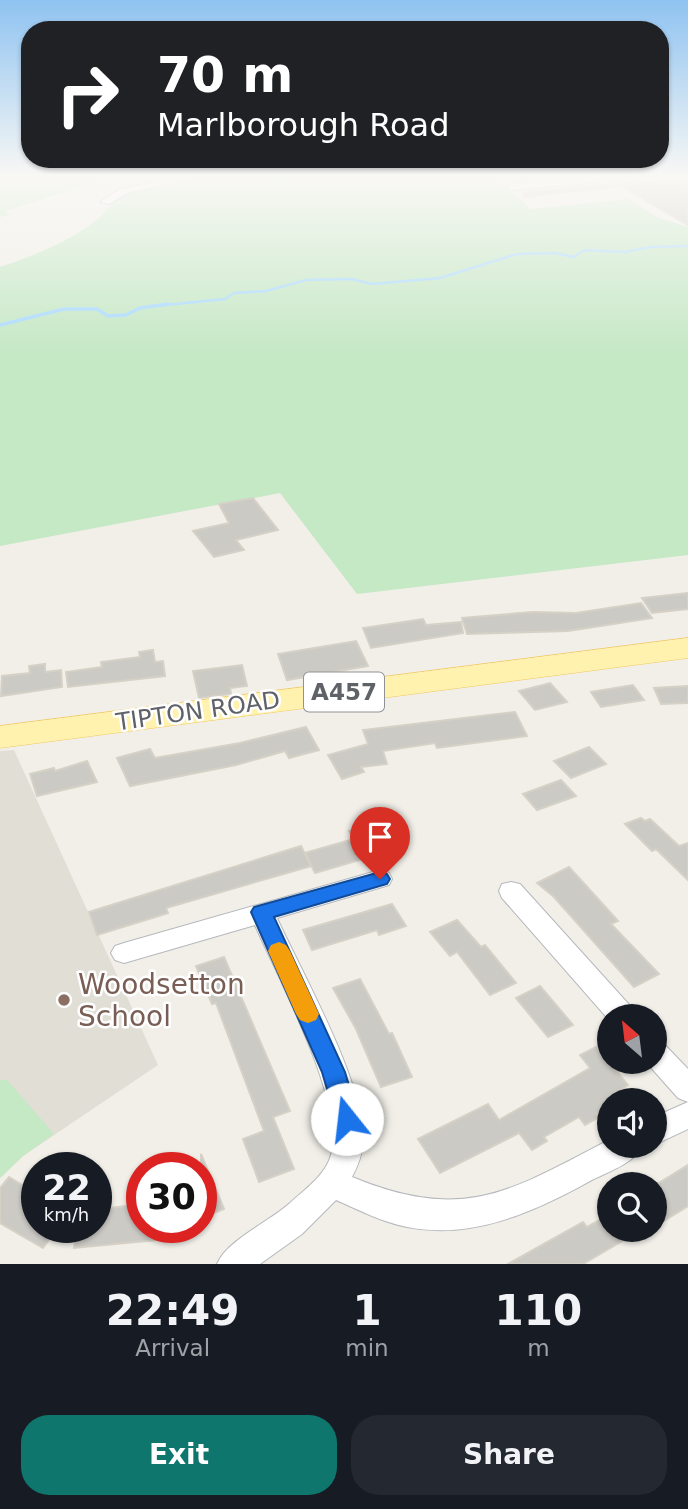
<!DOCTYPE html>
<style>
body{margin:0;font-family:"DejaVu Sans",sans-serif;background:#242831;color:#f1f3f6;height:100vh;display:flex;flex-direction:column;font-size:26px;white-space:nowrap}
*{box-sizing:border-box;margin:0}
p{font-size:23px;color:#9ea1a6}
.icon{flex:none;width:38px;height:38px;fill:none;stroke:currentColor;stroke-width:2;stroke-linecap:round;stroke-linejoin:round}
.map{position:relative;height:1264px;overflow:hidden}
.side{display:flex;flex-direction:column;background:#171b24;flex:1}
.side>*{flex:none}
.guide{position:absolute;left:21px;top:21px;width:648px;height:147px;border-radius:28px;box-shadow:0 2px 5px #0004;background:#202124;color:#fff;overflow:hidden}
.needle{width:46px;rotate:332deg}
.tools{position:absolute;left:597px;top:1004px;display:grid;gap:14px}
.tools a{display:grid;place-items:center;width:70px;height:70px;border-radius:50%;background:#171b24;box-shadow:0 2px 5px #0004;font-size:35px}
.speed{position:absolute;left:21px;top:1152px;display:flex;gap:14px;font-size:35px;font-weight:700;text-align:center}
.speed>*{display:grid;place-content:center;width:91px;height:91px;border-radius:50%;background:#171b24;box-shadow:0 2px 5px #0004;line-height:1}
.speed small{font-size:18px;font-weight:400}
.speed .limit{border:10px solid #d22;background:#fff;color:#111}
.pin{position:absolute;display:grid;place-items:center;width:60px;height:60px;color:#fff;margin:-72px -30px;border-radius:50% 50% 50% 0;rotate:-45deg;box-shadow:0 0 7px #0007}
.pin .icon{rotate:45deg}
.me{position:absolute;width:77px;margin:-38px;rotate:344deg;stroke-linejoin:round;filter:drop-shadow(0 0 5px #0008)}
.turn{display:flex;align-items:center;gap:24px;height:147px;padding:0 21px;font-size:32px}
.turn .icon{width:91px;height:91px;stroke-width:2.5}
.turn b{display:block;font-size:49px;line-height:60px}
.eta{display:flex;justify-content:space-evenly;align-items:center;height:119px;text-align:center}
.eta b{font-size:42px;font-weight:600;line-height:49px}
.action{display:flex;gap:14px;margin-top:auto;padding:14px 21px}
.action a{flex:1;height:80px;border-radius:28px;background:#0f766e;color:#fff;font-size:28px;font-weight:600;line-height:80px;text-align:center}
.action a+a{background:#242831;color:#f1f3f6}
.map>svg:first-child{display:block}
.education{fill:#e1ded6}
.green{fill:#c5e8c5}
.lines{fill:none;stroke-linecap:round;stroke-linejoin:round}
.stream-far1{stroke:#aadaff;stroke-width:2.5}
.stream{stroke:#aadaff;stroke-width:3.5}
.building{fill:#cccac5;stroke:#d6d1c6;stroke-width:2}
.minor-casing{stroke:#b5b8bc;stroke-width:2}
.primary-casing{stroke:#f2c960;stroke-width:1}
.minor{fill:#fff;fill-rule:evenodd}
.primary{fill:#fff2af;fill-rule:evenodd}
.route{fill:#1a73e8;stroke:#114b97;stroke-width:2}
.slow{fill:#f59e0b}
.education-dot{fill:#8d6e63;stroke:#fff;stroke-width:2.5}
.labels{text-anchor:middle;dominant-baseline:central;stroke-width:5;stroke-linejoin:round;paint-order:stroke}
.shield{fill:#fff;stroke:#8f9295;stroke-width:2}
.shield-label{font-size:23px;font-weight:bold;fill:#5f6368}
.street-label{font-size:24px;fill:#5f6368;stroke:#fff}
.near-education-label{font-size:28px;fill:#785e54;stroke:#fff;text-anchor:start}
</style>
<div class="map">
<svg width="688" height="1264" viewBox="0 0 688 1264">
<rect width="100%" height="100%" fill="#f1efe8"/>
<polygon class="education" points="14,750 158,1065 23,1156 0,1178 0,751"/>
<g class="green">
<polygon points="0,177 114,177 5,211 10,215 0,217"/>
<path d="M 201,177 L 271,177 L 297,180 L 310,177 L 494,177 L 531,209 L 629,199 L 656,217 L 688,227 L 688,555 L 357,594 L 280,493 L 0,546 L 0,267 C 34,256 94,233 113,201 L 110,199 L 151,186 Z"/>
<polygon points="0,1080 7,1080 54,1134 23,1156 0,1178"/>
</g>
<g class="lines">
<polyline class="stream-far1" points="156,306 225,299 234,293 266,291 306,280 351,279 372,284 440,278 517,254 555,253 574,257 584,250 625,252 650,247 688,246"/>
<polyline class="stream" points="0,325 64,309 97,309 108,316 126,315 140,308 168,304"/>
</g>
<g class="building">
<polygon points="675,179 688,186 688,225 621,186 525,197 523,192"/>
<polygon points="253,498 278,530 236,540 244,550 214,557 193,531 229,523 219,504"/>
<polygon points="688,593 688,609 652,613 642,598"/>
<polygon points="641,603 652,618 568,631 467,634 462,618 533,612 576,613"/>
<polygon points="423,619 426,625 461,622 463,633 371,648 363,628"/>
<polygon points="356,641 368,666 287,680 278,654"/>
<polygon points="153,650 155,662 163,661 165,676 68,687 66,672 102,667 101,662 140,657 139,652"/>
<polygon points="45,664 45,672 61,670 62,687 1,696 2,676 30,673 29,666"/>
<polygon points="242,665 247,686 230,688 231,694 199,698 193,671"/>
<polygon points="550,683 567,702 535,710 519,691"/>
<polygon points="633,685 644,700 601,707 591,692"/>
<polygon points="688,686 688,703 661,704 654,688"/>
<polygon points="515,712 527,736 437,748 435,743 383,751 387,764 361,767 364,772 342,779 328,755 368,744 363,730"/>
<polygon points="306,727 319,750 289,758 285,751 236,765 130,786 117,758 150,749 155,758 240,743"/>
<polygon points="589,747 606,764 571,778 554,761"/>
<polygon points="87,761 97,782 37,796 30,774 54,768 55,771"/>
<polygon points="561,780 576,796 537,810 523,794"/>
<polygon points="641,818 645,821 650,819 679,846 688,843 688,880 656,849 652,851 625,824"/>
<polygon points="364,827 380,854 315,873 305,853 354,839 349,831"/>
<polygon points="301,846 311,866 166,908 168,913 97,935 89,912"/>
<polygon points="569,867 618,921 611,924 659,974 634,987 554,897 537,883"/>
<polygon points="392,904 406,926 379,935 377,930 312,950 303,930"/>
<polygon points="457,920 481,947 485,945 516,983 490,995 457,952 450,956 430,932"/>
<polygon points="224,957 290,1111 273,1117 294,1169 259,1182 243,1139 264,1131 216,1003 212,1004 196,966"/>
<polygon points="360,979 389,1034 392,1033 412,1077 381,1087 356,1029 333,988"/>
<polygon points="540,986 573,1025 548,1037 516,998"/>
<polygon points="596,1047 628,1085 613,1094 618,1101 609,1101 609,1107 596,1114 599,1117 585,1125 579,1117 544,1137 547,1141 532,1150 519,1133 440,1173 418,1139 488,1104 499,1120 590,1068 580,1055"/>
<polygon points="201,1154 224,1209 201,1218"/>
<polygon points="688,1165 688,1206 654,1227 654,1186"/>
<polygon points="9,1177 37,1194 37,1227 58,1227 43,1248 0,1223 0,1188"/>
<polygon points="142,1204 142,1227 157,1227 157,1240 74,1248 77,1227 96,1227 96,1210"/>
<polygon points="609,1215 609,1230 641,1230 583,1264 508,1264 583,1222 587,1227"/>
</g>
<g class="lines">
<defs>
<g id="minor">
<polygon points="180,177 200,177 127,193 109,204 100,202 120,189"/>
<polygon points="588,177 624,177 619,180 512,190 507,187 512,184"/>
<path d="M 380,870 L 389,873 L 392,879 L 389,885 L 277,918 C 302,973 366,1085 363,1142 C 362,1155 358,1166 352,1177 C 464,1223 509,1192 609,1140 L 609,1146 L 642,1146 C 634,1164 607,1172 590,1181 C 534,1212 472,1240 407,1227 C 382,1222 359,1210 336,1200 L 302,1234 L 260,1264 L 217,1264 C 227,1240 269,1222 290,1203 C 304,1190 325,1176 331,1155 C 346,1103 277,976 255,925 L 124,963 L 115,960 L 111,953 L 115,946 L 124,943 Z"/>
<polygon points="511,882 520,884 633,1009 636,1017 609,1017 609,1020 502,898 499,891 502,884"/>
<polygon points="654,1040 664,1044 688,1069 688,1102 678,1098 646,1062 654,1062"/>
<polygon points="688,1102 688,1129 654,1145 654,1117"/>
</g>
<polygon id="primary" points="688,638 688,658 0,748 0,726"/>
</defs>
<use href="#minor" class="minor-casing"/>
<use href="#primary" class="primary-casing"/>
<use href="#minor" class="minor"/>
<use href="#primary" class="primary"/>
</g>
<linearGradient id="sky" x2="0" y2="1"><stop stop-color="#8fc3f1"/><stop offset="0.5" stop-color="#f9f8f5"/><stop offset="1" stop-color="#f9f8f5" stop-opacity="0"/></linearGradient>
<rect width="688" height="354" fill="url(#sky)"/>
<polygon class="route" points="380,872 387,874 390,879 387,884 274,917 345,1072 359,1119 356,1127 347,1130 338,1127 322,1072 251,912 254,907"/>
<polygon class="slow" points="279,942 286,945 290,951 319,1014 316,1020 308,1023 300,1020 296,1014 268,951 271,945"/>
<circle class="education-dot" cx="64" cy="1000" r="7"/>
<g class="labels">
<rect class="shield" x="304" y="672.5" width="80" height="39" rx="5"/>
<g class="shield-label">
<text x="344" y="692">A457</text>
</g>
<g class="street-label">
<text transform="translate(198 711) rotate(-8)">TIPTON ROAD</text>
</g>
<g class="near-education-label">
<text x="78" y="984">Woodsetton<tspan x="78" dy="32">School</tspan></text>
</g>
</g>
</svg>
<div class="tools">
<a><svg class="needle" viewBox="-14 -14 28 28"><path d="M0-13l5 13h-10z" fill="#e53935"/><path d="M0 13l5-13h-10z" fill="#9ea1a6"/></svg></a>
<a><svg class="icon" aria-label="sound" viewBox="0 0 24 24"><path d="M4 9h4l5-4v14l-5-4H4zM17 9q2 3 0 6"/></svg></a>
<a><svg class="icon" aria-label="search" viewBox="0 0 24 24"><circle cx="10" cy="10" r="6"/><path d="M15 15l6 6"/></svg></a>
</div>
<div class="speed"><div>22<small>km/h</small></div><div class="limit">30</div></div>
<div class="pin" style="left:380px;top:879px;background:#d93025"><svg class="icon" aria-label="arrive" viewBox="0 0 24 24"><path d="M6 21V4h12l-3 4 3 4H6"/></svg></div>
<svg class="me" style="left:347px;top:1119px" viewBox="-20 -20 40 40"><circle r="19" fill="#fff"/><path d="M0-13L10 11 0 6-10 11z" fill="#1a73e8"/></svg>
<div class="guide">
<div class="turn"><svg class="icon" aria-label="right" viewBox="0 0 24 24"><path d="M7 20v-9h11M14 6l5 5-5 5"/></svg><div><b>70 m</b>Marlborough Road</div></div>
</div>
</div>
<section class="side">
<div class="eta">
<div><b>22:49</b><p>Arrival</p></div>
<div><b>1</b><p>min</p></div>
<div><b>110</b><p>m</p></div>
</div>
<div class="action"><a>Exit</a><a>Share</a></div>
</section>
